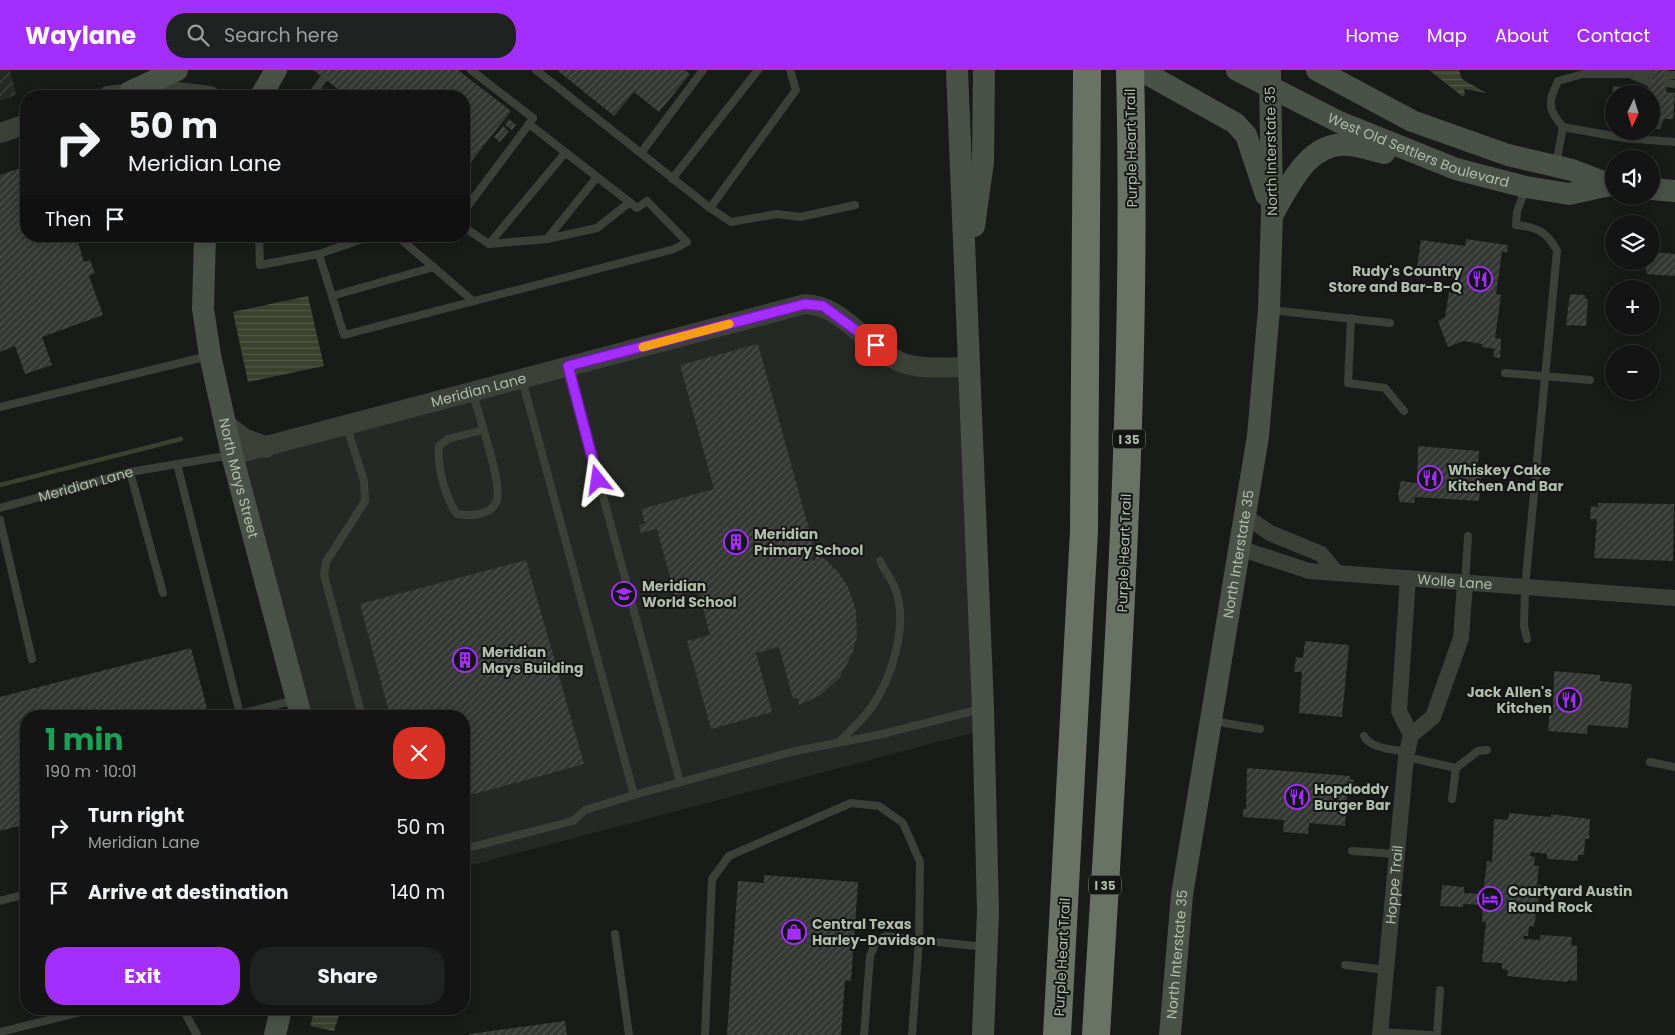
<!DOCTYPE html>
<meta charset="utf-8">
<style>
body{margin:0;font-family:Poppins,sans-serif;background:#202121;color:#f1f3f6;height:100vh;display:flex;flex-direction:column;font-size:19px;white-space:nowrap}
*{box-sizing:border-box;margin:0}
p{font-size:16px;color:#9d9ea0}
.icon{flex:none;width:28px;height:28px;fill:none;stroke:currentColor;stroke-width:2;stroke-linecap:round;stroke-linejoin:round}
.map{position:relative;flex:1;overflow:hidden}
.side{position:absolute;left:20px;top:640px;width:450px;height:305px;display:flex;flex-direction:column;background:#131413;border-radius:20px;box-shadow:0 2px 12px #0003,0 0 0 1px #323333}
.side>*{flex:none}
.guide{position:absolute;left:20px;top:20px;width:450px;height:152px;border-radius:20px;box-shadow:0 2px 12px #0003,0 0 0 1px #323333;background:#131413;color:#f1f3f6;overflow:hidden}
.needle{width:32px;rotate:184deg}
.controls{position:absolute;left:1605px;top:15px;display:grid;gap:10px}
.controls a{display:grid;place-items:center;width:55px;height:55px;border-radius:50%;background:#131413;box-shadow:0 2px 12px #0003,0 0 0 1px #323333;font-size:25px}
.pin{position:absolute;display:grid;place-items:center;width:42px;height:42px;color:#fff;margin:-21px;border-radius:10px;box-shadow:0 2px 8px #0006}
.me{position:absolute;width:55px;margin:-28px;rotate:345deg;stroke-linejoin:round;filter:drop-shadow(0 0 4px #0008)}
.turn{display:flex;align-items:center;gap:18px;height:105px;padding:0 25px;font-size:22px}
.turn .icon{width:65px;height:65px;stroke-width:2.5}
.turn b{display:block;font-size:35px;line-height:42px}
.then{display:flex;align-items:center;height:48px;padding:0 25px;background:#0003;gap:10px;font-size:19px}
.round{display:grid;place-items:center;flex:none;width:52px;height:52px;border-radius:20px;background:#202121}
.head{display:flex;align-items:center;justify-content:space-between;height:85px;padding:0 25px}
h1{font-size:30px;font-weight:700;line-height:38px;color:#1e9e55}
.cta{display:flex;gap:10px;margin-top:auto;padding:10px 25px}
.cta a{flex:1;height:58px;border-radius:20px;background:#a42dff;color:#fff;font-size:20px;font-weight:700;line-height:58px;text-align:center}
.cta a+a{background:#202121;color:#f1f3f6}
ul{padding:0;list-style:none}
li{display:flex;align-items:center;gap:15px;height:65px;padding:0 25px}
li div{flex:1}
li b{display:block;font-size:19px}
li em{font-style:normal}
header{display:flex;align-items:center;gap:30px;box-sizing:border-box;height:70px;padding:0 25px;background:#a42dff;color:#fff}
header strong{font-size:24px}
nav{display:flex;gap:28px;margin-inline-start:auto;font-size:18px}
.search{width:350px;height:45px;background:#202121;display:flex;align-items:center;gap:12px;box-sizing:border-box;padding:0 18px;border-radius:20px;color:#9d9ea0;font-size:19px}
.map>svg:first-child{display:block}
.built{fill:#252824}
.industrial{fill:url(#industrial-furrows)}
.water{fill:url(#water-rules)}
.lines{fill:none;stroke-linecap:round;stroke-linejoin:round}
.stream{stroke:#3a412d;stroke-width:4.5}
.building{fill:url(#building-hatch)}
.service{stroke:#3b4139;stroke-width:8}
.minor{stroke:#3b4139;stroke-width:16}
.tertiary{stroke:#3b4139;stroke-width:20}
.secondary{stroke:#4a5147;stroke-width:22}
.motorway{stroke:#6a7265;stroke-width:28}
.route-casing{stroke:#6b1da6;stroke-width:12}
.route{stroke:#a42dff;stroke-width:9}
.slow{stroke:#f59e0b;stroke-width:9}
.labels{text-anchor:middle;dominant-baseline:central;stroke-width:4;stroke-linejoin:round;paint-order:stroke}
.shield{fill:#141614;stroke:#828a7d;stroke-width:1}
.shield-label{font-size:12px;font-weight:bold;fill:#b1bcaa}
.street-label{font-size:14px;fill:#b1bcaa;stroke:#141614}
.poi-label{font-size:14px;font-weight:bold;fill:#b1bcaa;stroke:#141614;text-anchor:start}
</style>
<header>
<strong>Waylane</strong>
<div class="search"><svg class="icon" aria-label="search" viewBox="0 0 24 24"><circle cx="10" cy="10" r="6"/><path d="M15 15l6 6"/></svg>Search here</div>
<nav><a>Home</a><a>Map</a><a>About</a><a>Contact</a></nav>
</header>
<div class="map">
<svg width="1675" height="965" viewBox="0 0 1675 965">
<defs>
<pattern id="industrial-furrows" width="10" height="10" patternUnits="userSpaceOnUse" patternTransform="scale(1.25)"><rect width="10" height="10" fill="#252824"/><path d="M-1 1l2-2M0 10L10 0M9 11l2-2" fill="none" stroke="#424541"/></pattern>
<pattern id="water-rules" width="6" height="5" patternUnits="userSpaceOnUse" patternTransform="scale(1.25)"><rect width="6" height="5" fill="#3a412d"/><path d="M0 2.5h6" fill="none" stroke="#545a49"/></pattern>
<pattern id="building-hatch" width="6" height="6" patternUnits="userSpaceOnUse" patternTransform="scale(1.25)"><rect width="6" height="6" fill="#343734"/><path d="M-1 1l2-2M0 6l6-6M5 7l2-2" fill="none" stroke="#4f524f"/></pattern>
</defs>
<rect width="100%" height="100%" fill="#191b19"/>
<polygon class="built" points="806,237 892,291 961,302 976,662 464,797 464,646 309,646 241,386"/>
<polygon class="industrial" points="0,0 10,0 16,25 0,31"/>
<g class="water">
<polygon points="1429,0 1459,0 1462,9 1486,23 1464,19 1465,25 1462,26"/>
<polygon points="308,226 324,296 248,312 233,242"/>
<polygon points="315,939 341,939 334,961 310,956"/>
</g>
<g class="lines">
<polyline class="stream" points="0,415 181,369"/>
</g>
<g class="building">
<polygon points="313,0 458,0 511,41 464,101 464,26 347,26"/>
<polygon points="557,0 685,0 690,4 659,42 634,22 614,46"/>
<polygon points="1650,0 1669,0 1666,22 1675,23 1673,49 1664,49 1660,59 1652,59 1651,24 1614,24 1614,49 1610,49 1613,16 1648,20"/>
<polygon points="509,49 516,55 512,60 505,55"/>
<polygon points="503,56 509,61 500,72 494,67"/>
<polygon points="26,96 26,166 76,166 84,192 90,190 95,203 89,206 103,245 42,267 52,295 25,304 15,276 0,282 0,105"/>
<polygon points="1466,169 1508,175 1507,182 1502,182 1496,224 1501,225 1495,268 1501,269 1500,288 1493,287 1495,279 1482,277 1482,274 1463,271 1448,277 1438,251 1445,247 1449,222 1452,223 1454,208 1416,203 1421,170 1465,176"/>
<polygon points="1651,182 1675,184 1675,206 1646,204 1647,191 1651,191"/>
<polygon points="1570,224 1585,225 1585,229 1588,229 1586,256 1566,255"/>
<polygon points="758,274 815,481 811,488 814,491 818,485 826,490 838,502 848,517 856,541 857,567 852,584 840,607 821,625 799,635 798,628 793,629 779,577 756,583 772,642 711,659 687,571 710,565 698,519 675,526 657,459 641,463 639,455 645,453 641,439 714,419 680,295"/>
<polygon points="1418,376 1479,381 1477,401 1482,401 1479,431 1415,427 1414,433 1400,432 1398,425 1401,411 1417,413"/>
<polygon points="1598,433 1674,434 1673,491 1594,488 1597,449 1590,449 1591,436 1598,437"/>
<polygon points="526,490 584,694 464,727 464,646 390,646 360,534"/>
<polygon points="1305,571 1349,575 1342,647 1299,643 1302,602 1294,602 1296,587 1303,588"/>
<polygon points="191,578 209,646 26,646 26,754 0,761 0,627"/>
<polygon points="1554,601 1600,605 1600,611 1632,614 1628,658 1588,655 1587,664 1548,661 1550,637 1553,637"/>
<polygon points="1247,698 1350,706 1350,709 1354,710 1353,715 1348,715 1345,756 1309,753 1308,764 1283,762 1284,750 1243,747 1243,739 1246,739"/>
<polygon points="1509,743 1551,747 1551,744 1590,749 1589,769 1585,769 1584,785 1578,785 1578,791 1547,789 1547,784 1531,782 1530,786 1535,787 1534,796 1539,796 1537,815 1541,815 1534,857 1529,856 1528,866 1524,866 1523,869 1540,870 1541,865 1572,867 1571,875 1577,876 1577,911 1568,910 1568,912 1507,906 1508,900 1502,899 1502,893 1482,892 1486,852 1482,852 1483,835 1463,834 1463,837 1440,836 1442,815 1464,817 1464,823 1483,824 1487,791 1492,792 1494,749 1508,750"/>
<polygon points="764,805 858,812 851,911 845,910 841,965 727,965 738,811 764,813"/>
<polygon points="565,951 567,965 469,965 469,964"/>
</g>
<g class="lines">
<g class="service">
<polyline points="536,0 710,138 731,152 777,144 800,147 855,135"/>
<polyline points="1630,4 1648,12"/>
<polyline points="1632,4 1649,3"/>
<polyline points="1668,5 1675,5"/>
<polyline points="1667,13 1675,14"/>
<polyline points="311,26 324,8"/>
<polyline points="1563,57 1624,68 1675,72"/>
<polyline points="565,83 489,174 547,169 597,107"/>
<polyline points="641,83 703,0"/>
<path d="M 1556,94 L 1563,57 C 1547,39 1548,32 1558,11 L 1583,4 L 1630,4 L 1633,0"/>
<polyline points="672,109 758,0"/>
<path d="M 1525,119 L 1517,142 L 1516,155 C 1536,157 1547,161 1557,181 L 1525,518 L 1524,556 L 1527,569"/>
<polyline points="710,138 796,20 790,0"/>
<polyline points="464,141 529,54"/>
<polyline points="464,157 489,174"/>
<polyline points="259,166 260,195 319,184 344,265 674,179 687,172 647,131 637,138 529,54 533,48 471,0"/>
<polyline points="397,166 473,231"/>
<polyline points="547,169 597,158 630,132"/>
<polyline points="319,184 371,166"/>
<polyline points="332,226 434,197"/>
<polyline points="1270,240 1390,253"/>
<polyline points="1351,248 1348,313 1385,318 1404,341"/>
<polyline points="568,296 680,712"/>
<polyline points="1505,303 1590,310"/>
<polyline points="522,309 634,725 795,681 878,665 981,639"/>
<path d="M 473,323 C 478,344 502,412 497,430 C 492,446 470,446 457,444 C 445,427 437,397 439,376 L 448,369 L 483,360"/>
<polyline points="0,337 208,286"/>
<polyline points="347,357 364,411 365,431 326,492 324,505 362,646"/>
<polyline points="177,394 240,644 295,630"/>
<polyline points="130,402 163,523"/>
<path id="s1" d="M 0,438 L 130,402 L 231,385"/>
<polyline points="0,450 32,589"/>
<polyline points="1465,514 1468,466"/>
<polyline points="1213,651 1260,659"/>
<path d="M 1364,666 C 1371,679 1394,679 1407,682"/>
<path d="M 839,672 C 850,661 862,650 871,638 C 892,608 909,554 895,518 C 891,508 884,500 880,491"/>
<polyline points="1406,687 1456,698"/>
<polyline points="1650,692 1675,697"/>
<polyline points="1452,729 1456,698 1478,681 1487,680"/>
<polyline points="464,779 573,751 585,740 634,725"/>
<polyline points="1352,781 1397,784"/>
<polyline points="0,831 26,824"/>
<polyline points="615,864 629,965"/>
<polyline points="1345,895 1386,900"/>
<polyline points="183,939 197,965"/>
<polyline points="0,962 93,939"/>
<polyline points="1381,962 1431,965"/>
<polyline points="705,965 712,809 729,786 851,733 879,736 903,753 920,792 919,870 985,877"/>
<polyline points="864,965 870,886 876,872 886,866 919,870 912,965"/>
<polyline points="1437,965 1440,920"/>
</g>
<g class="minor">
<polyline points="1245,446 1270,463 1321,484 1336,502"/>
<path id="s2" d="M 1239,478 L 1309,501 L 1675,528"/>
<polyline points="1411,665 1433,647 1461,568 1465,514"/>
<path id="s3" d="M 1380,965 L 1406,687 L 1411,665 L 1399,641 L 1408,508"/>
</g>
<g class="tertiary">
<polyline points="108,26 162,20 210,26"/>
<polyline points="0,63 26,54"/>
<polyline points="228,356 244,368 267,377 266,378"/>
<path id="s4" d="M 232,385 L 805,234 C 845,235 867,280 903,293 C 924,300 947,297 969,297"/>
</g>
<g class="secondary">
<polyline points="957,0 983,638 988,842 983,965"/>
<polyline points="1140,0 1235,53 1246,65 1266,125"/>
<path id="s5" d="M 1237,0 L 1339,52 L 1456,99 L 1526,117 L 1569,124 L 1610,115"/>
<polyline points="1317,0 1412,51 1508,85 1572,100 1611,115"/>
<polyline points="130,22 177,0"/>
<polyline points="261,26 276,0"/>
<polyline points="1651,119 1675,121"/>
<path d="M 1273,144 C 1289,116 1309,70 1349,75 C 1361,76 1372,80 1384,83"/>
<polyline points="974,156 983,92 984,0"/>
<path id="s6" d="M 205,166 L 203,239 L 210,285 L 232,385 L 301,646"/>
<polyline points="275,965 281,939"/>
<path id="s7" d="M 1170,965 L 1182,825 L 1258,366 L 1269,239 L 1272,145 L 1270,0"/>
</g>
<g class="motorway">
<polyline points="1057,965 1084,461 1087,0"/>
<path d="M 1096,965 C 1115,643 1138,322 1130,0"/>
</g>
</g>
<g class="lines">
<defs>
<polyline id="route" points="598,410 568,296 805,234 823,236 876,275"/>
</defs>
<use href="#route" class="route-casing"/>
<use href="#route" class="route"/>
<polyline class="slow" points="643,277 729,254"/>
</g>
<defs>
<symbol id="restaurant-ring" viewBox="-11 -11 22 22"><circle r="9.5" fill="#141614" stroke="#a42dff" stroke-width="1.5"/><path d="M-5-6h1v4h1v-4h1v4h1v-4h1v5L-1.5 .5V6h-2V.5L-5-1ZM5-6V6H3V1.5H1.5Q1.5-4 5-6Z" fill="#a42dff"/></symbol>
<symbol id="building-ring" viewBox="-11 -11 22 22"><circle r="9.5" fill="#141614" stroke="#a42dff" stroke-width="1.5"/><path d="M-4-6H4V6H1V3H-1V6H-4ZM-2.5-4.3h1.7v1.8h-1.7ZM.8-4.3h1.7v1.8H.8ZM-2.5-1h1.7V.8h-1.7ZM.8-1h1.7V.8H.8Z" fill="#a42dff"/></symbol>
<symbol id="school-ring" viewBox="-11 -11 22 22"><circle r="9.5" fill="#141614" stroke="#a42dff" stroke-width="1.5"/><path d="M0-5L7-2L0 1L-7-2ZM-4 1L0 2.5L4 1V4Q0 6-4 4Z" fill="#a42dff"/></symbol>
<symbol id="hotel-ring" viewBox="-11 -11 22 22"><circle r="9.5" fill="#141614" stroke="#a42dff" stroke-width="1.5"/><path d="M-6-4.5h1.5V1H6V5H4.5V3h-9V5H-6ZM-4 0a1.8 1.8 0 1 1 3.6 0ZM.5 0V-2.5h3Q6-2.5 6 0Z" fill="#a42dff"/></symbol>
<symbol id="shop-ring" viewBox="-11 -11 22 22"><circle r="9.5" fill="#141614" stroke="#a42dff" stroke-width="1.5"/><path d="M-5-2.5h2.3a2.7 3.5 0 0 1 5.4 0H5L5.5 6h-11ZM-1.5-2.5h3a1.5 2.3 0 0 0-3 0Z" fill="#a42dff"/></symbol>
</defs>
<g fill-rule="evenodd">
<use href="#restaurant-ring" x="1466" y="195" width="28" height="28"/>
<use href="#restaurant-ring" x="1416" y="394" width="28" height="28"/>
<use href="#building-ring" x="722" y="458" width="28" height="28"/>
<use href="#school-ring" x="610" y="510" width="28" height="28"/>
<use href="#building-ring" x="451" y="576" width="28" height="28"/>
<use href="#restaurant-ring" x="1555" y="616" width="28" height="28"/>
<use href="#restaurant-ring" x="1283" y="713" width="28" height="28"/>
<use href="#hotel-ring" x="1476" y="815" width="28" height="28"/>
<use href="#shop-ring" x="780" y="848" width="28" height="28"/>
</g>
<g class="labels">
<g class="shield">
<rect x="1113" y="359.5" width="32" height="19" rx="4"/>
<rect x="1089" y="805.5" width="32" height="19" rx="4"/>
</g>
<g class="shield-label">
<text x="1129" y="369">I 35</text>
<text x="1105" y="815">I 35</text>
</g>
<g class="street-label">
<text transform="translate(1131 78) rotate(-91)">Purple Heart Trail</text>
<text stroke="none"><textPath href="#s5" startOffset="199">West Old Settlers Boulevard</textPath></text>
<text transform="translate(1271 81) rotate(-91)">North Interstate 35</text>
<text stroke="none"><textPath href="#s4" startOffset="255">Meridian Lane</textPath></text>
<text stroke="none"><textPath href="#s6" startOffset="246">North Mays Street</textPath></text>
<text stroke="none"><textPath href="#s1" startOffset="89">Meridian Lane</textPath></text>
<text transform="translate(1124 483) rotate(-88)">Purple Heart Trail</text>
<text stroke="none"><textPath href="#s7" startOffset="486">North Interstate 35</textPath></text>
<text stroke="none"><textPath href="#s2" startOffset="220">Wolle Lane</textPath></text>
<text stroke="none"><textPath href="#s3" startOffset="151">Hoppe Trail</textPath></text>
<text stroke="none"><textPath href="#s7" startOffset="81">North Interstate 35</textPath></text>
<text transform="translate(1062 887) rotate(-87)">Purple Heart Trail</text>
</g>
<g class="poi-label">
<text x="1462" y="201" text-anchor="end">Rudy's Country<tspan x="1462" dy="16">Store and Bar-B-Q</tspan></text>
<text x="1448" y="400">Whiskey Cake<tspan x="1448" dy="16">Kitchen And Bar</tspan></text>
<text x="754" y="464">Meridian<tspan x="754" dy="16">Primary School</tspan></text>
<text x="642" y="516">Meridian<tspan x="642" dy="16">World School</tspan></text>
<text x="482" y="582">Meridian<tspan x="482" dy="16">Mays Building</tspan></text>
<text x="1552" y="622" text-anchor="end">Jack Allen's<tspan x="1552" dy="16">Kitchen</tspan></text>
<text x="1314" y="719">Hopdoddy<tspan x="1314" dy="16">Burger Bar</tspan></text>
<text x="1508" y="821">Courtyard Austin<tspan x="1508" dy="16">Round Rock</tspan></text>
<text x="812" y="854">Central Texas<tspan x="812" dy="16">Harley-Davidson</tspan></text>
</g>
</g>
</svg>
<div class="controls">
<a><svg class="needle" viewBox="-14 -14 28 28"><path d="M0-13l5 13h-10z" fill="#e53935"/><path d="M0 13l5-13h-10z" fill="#9d9ea0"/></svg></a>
<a><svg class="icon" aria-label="sound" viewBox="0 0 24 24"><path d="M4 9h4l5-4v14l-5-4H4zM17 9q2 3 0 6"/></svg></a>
<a><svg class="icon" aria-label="layers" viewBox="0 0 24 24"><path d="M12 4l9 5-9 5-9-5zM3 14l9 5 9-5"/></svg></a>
<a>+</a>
<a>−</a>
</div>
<div class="pin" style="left:876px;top:275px;background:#d93025"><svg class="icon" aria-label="arrive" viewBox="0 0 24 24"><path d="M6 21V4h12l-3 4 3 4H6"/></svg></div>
<svg class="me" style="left:598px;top:410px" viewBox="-20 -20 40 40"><path d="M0-17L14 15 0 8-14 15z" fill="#a42dff" stroke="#fff" stroke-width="4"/></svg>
<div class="guide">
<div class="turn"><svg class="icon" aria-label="right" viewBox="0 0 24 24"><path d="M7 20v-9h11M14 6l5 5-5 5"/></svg><div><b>50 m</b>Meridian Lane</div></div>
<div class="then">Then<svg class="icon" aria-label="arrive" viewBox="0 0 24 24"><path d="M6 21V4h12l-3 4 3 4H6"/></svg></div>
</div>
<section class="side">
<div class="head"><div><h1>1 min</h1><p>190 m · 10:01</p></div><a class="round" style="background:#d93025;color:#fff"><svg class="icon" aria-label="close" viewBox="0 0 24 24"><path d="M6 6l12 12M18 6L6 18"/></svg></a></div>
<ul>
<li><svg class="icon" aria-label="right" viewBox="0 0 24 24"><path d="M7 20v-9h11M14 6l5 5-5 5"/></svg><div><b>Turn right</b><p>Meridian Lane</p></div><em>50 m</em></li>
<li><svg class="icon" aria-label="arrive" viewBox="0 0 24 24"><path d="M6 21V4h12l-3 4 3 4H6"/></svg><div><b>Arrive at destination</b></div><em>140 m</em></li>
</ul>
<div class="cta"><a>Exit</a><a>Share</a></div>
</section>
</div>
